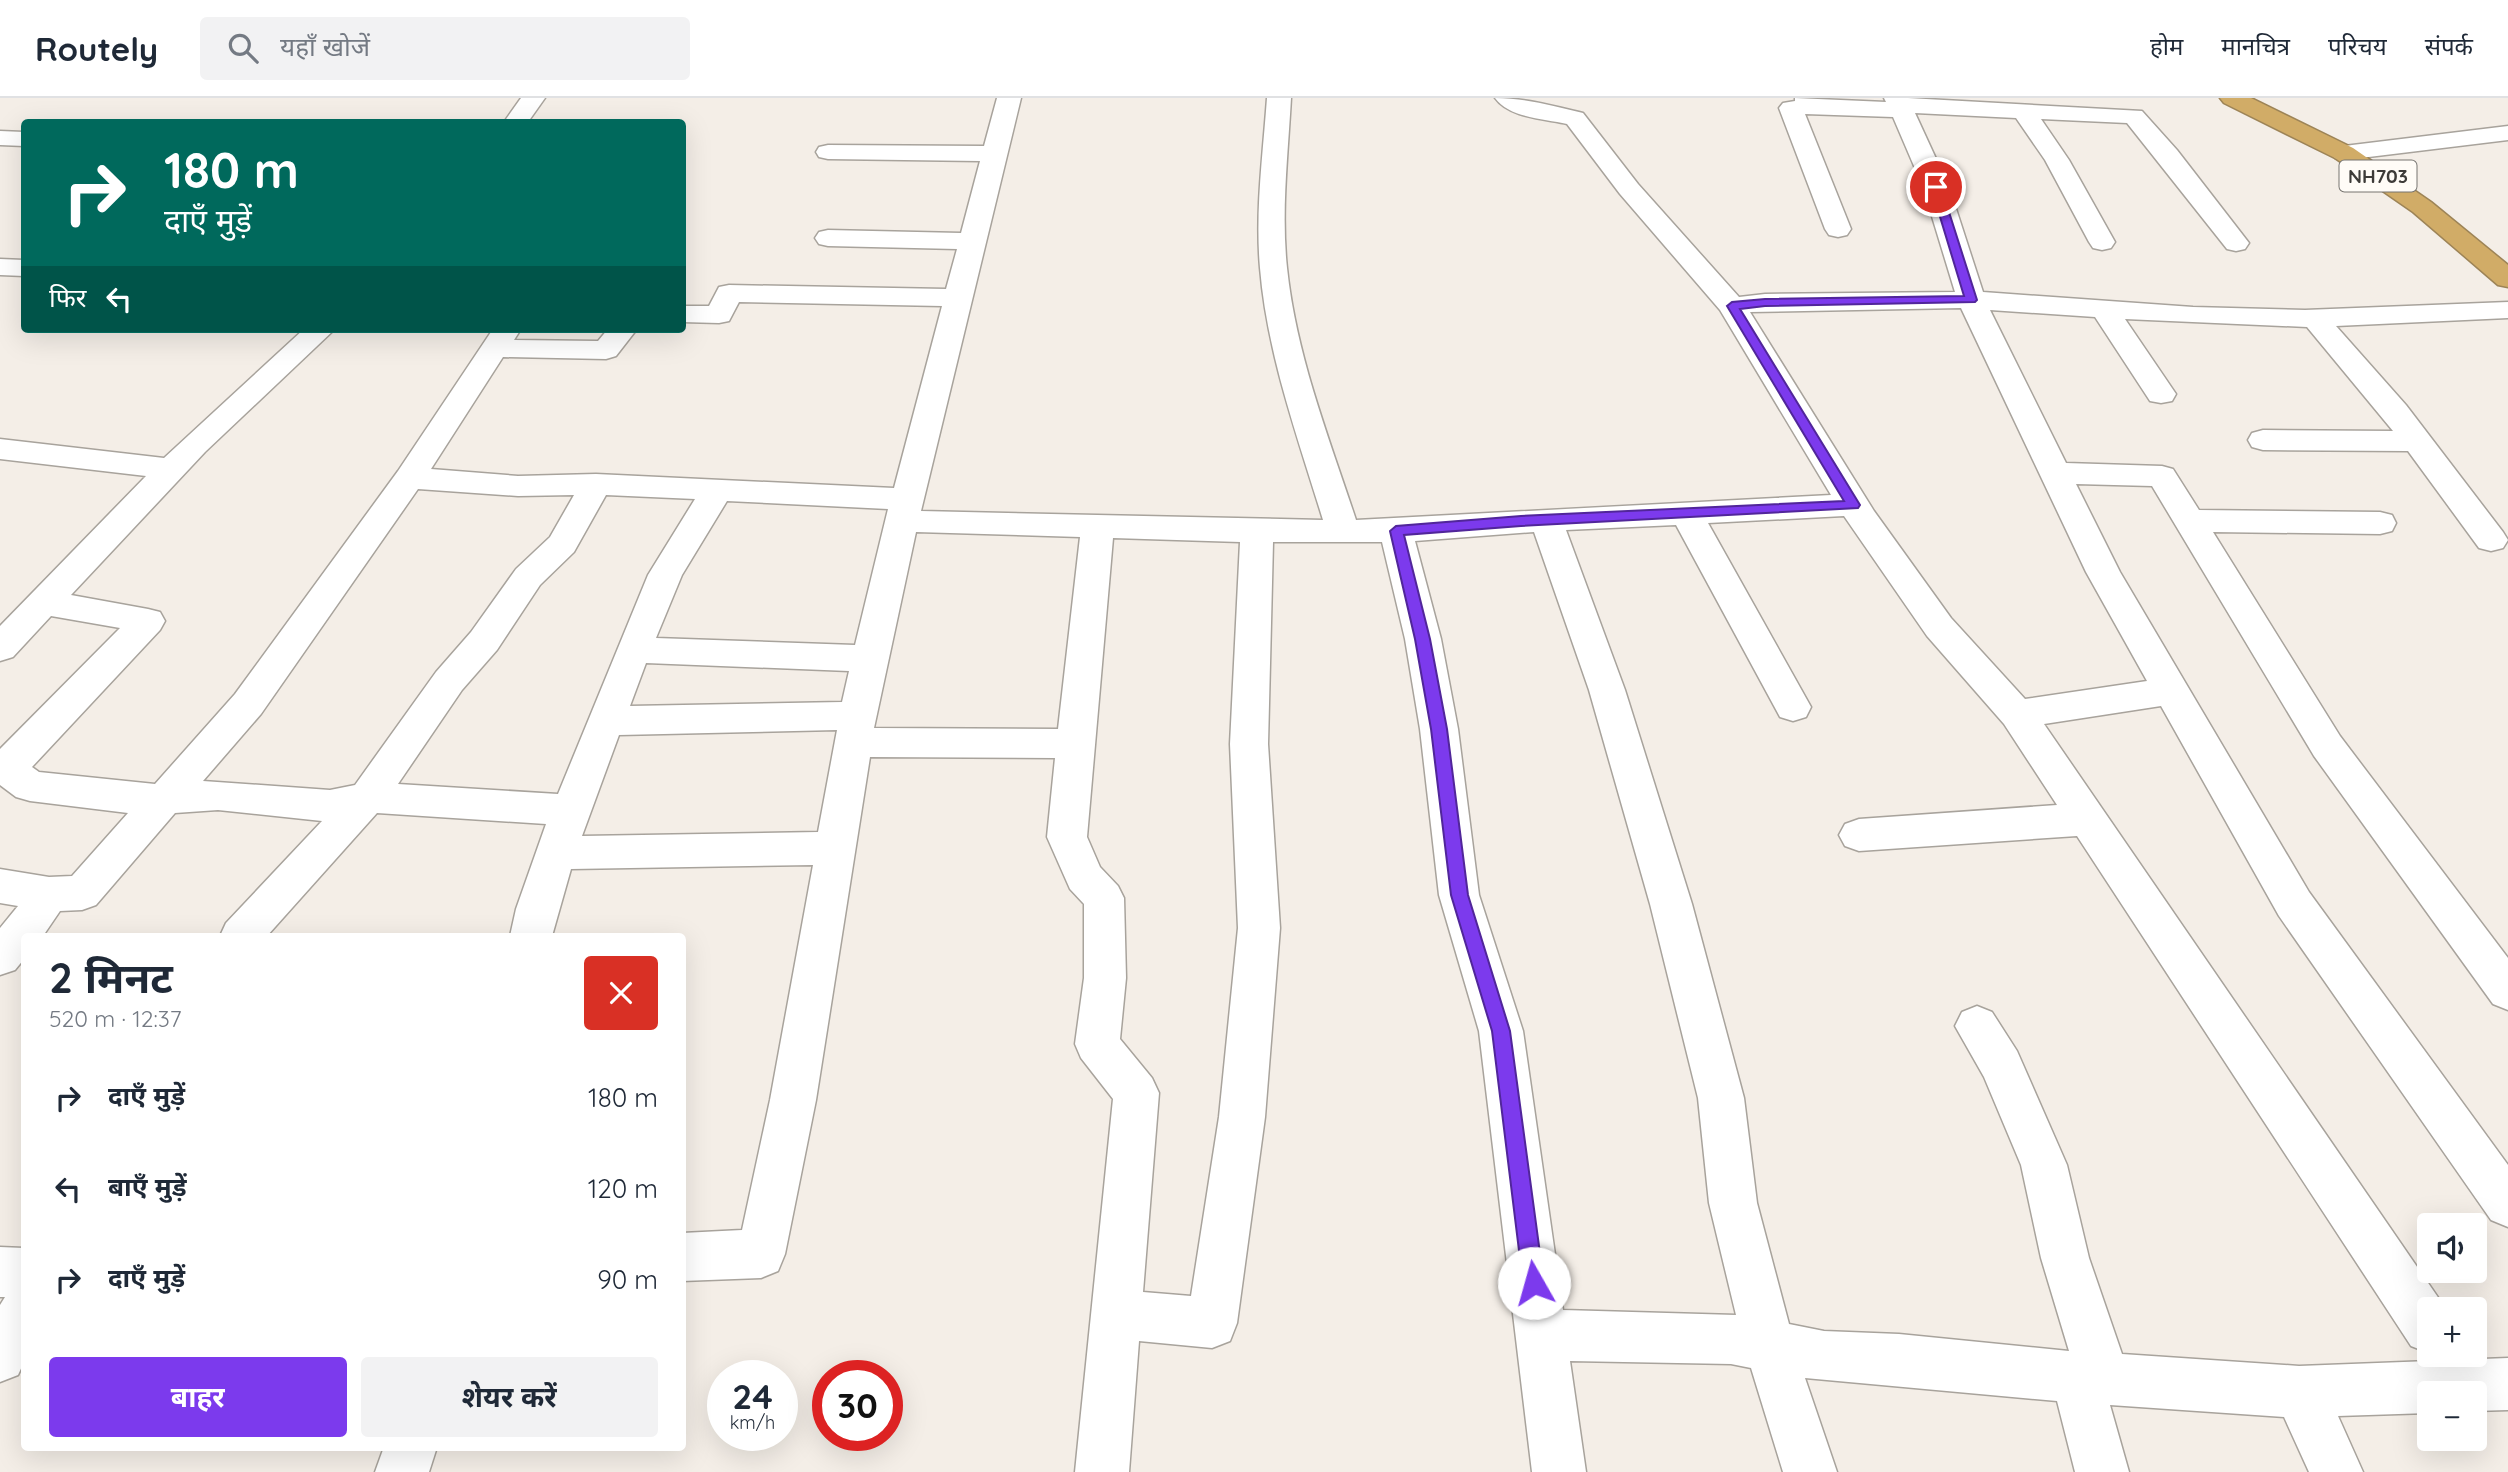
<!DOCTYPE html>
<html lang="hi">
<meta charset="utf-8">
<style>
body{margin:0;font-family:Quicksand,"Noto Sans Devanagari",sans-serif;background:#f2f2f3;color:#1f2937;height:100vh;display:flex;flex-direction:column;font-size:26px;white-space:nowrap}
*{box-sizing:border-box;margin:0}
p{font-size:23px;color:#747a83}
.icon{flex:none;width:38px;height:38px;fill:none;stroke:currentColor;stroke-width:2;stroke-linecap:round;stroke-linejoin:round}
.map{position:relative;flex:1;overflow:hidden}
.drawer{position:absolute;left:21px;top:835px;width:665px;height:518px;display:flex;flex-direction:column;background:#fff;border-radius:7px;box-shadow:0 7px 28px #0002}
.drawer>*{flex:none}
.hud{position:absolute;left:21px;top:21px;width:665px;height:214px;border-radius:7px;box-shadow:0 7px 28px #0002;background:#00695c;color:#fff;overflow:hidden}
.buttons{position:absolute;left:2417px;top:1115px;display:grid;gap:14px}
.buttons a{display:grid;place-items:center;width:70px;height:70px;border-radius:7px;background:#fff;box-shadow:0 7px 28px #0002;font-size:35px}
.speed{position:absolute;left:707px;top:1262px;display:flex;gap:14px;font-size:35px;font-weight:700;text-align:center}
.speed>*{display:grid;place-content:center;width:91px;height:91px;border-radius:50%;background:#fff;box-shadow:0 7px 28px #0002;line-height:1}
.speed small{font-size:18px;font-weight:400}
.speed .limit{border:10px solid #d22;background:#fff;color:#111}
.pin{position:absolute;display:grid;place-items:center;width:60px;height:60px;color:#fff;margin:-30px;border:4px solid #fff;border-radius:50%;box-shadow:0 2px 7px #0007}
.me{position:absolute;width:77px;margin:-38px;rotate:353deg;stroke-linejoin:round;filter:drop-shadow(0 0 5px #0008)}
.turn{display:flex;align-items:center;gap:24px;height:147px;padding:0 28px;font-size:32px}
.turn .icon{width:91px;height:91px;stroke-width:2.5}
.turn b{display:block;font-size:49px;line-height:60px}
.then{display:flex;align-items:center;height:66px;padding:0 28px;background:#0003;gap:14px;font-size:26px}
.round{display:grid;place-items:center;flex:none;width:74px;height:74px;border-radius:7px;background:#f2f2f3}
.headline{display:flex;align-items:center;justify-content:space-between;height:119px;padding:0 28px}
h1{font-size:42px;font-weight:700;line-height:52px}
.cta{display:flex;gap:14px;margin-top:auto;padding:14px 28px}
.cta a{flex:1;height:80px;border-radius:7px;background:#7c3aed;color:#fff;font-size:28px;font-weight:700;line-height:80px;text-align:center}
.cta a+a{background:#f2f2f3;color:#1f2937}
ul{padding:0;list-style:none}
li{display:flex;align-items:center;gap:21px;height:91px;padding:0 28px}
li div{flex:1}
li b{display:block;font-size:26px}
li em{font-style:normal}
header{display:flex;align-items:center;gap:42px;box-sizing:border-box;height:98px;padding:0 35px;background:#fff;border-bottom:2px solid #e0e1e3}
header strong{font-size:33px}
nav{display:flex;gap:38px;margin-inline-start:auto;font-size:24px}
.search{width:490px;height:63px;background:#f2f2f3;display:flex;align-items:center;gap:18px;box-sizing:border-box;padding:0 24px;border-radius:7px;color:#747a83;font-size:26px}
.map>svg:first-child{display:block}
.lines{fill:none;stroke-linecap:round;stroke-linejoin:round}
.minor-casing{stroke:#a8a39c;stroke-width:3}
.highway-casing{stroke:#9d8457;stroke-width:3}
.minor{fill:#fff;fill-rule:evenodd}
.highway{fill:#d1ac67;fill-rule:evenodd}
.route{fill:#7c3aed;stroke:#51269a;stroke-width:2}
.labels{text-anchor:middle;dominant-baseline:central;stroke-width:7;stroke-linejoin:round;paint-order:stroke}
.shield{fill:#fffcf7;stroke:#777571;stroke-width:2}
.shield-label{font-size:19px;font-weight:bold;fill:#3d3b38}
</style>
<header>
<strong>Routely</strong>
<div class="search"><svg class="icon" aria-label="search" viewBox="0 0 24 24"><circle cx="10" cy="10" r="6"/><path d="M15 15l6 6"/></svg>यहाँ खोजें</div>
<nav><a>होम</a><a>मानचित्र</a><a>परिचय</a><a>संपर्क</a></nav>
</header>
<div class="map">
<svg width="2508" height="1374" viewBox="0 0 2508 1374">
<rect width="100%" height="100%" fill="#f4eee7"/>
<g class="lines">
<defs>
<g id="minor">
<polygon points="521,0 545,0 528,24 504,24"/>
<path d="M 997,0 L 1021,0 L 921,413 L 1323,422 C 1298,340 1267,256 1260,170 C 1255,113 1263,56 1267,0 L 1291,0 C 1288,56 1281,114 1287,170 C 1296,257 1329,340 1356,422 L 1831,397 L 1720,212 L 1620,96 L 1567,26 C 1545,21 1509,20 1495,0 C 1525,0 1554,8 1583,15 L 1638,86 L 1739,199 L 1765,196 L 1955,194 L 1923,89 L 1893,19 L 1805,16 L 1851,131 L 1847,137 L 1838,139 L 1829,137 L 1825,131 L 1779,10 L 1783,5 L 1795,3 L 1795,0 L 1886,4 L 1884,0 L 1908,0 L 2142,13 L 2177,52 L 2249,145 L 2245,151 L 2236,153 L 2227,151 L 2127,25 L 2041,21 L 2069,62 L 2115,144 L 2111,150 L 2102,152 L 2093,150 L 2089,144 L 2045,62 L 2016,20 L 1915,15 L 1949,89 L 1983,194 L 2193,209 L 2305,212 L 2508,204 L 2508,220 L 2336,228 L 2406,307 L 2503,434 L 2508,442 L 2503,450 L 2491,453 L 2479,450 L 2408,353 L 2263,352 L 2252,349 L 2248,342 L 2252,335 L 2263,332 L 2393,333 L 2307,229 L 2125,221 L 2176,296 L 2172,303 L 2161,305 L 2150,303 L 2095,219 L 1990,212 L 2066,365 L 2162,368 L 2173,371 L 2199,412 L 2380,414 L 2392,417 L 2396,425 L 2392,433 L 2380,436 L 2213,434 L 2340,638 L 2508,860 L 2508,912 L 2493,906 L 2314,658 L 2152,388 L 2076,386 L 2120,474 L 2309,794 L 2508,1067 L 2508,1129 L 2491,1122 L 2279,818 L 2161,608 L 2044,626 L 2446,1211 L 2429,1211 L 2429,1255 L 2411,1248 L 2077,738 L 1859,753 L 1845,748 L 1839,737 L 1845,726 L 1859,721 L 2057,707 L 2004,626 L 1927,538 L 1844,418 L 1708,425 L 1811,609 L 1806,619 L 1793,623 L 1780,619 L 1676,427 L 1566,432 L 1625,592 L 1692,806 L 1744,1000 L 1757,1105 L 1789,1226 L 1824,1233 L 1899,1236 L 2069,1253 L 2041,1160 L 2021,1067 L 1984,979 L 1955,928 L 1962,914 L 1977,908 L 1992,914 L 2017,953 L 2067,1067 L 2089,1160 L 2122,1256 L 2299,1268 L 2508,1260 L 2508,1312 L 2474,1313 L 2474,1295 L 2429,1295 L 2429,1315 L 2338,1318 L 2363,1374 L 2309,1374 L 2284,1319 L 2110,1307 L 2129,1374 L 2075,1374 L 2057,1303 L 1805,1280 L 1837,1374 L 1783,1374 L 1751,1270 L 1731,1266 L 1570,1263 L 1586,1374 L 1532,1374 L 1479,933 L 1439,797 L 1420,631 L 1405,541 L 1382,444 L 1273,444 L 1268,646 L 1280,830 L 1265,1019 L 1237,1225 L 1230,1243 L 1212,1250 L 1139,1243 L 1129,1374 L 1075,1374 L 1113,1001 L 1081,960 L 1075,946 L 1084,880 L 1084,806 L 1070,791 L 1047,739 L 1055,660 L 870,659 L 816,1002 L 785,1156 L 778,1173 L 761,1180 L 682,1183 L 682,1135 L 742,1132 L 770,1002 L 813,767 L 571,771 L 552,838 L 510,838 L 516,811 L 546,726 L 377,715 L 267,838 L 220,838 L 226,825 L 322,723 L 218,712 L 175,715 L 96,807 L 82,812 L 60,813 L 43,838 L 24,838 L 24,861 L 15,872 L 0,877 L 0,830 L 18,808 L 0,805 L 0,771 L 49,779 L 72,778 L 128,715 L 30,703 L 16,699 L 0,687 L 0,651 L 120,530 L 51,518 L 13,559 L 0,563 L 0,528 L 146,378 L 0,361 L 0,341 L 164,360 L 304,231 L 335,231 L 205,354 L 71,497 L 148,511 L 160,514 L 165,523 L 160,532 L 32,669 L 39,674 L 155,686 L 235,596 L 398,373 L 493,231 L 521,231 L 514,242 L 598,243 L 608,231 L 637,231 L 616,258 L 606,261 L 503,259 L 431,371 L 518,378 L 596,376 L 894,390 L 942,208 L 739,204 L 729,223 L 719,225 L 682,224 L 682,208 L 709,208 L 719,189 L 729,187 L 946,191 L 957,151 L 828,148 L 819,146 L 815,140 L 819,134 L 828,132 L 961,135 L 980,63 L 828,61 L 819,59 L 816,54 L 819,49 L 828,47 L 984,48 ZM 1961,210 L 2086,474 L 2147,583 L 2025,601 L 1951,520 L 1874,413 L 1750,214 ZM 418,391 L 518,398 L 574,397 L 550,439 L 516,471 L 471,534 L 436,574 L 355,687 L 330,692 L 203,683 L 261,616 ZM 606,397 L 695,401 L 648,477 L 558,696 L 398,686 L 462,592 L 497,552 L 540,487 L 574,454 ZM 727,403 L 888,411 L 855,547 L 656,540 L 682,477 ZM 916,434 L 1080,439 L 1058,631 L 874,630 ZM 1534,434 L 1589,592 L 1650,806 L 1698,1000 L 1709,1105 L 1736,1217 L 1563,1212 L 1523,933 L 1479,797 L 1458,631 L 1441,541 L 1415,443 ZM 1113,440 L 1240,444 L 1230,646 L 1238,830 L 1219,1019 L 1191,1198 L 1143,1194 L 1159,995 L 1152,980 L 1120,941 L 1126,880 L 1124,800 L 1118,788 L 1100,769 L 1087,739 ZM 646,565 L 849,573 L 842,604 L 630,608 ZM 837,632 L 818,734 L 582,738 L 619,637 Z"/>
<polygon points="2508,28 2508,42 2344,62 2335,60 2332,55 2335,50 2344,48"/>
<polygon points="0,33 24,34 24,48 0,47"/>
<polygon points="0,161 24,162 24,178 0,177"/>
<polygon points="0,1149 24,1150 24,1264 18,1277 0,1284 0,1207 5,1199 0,1199"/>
<polygon points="384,1349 437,1349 429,1374 375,1374"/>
</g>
<polygon id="highway" points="2220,0 2251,0 2353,50 2431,104 2508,167 2508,189 2498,187 2413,114 2335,60 2224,5"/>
</defs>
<use href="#minor" class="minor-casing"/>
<use href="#highway" class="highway-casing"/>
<use href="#minor" class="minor"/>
<use href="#highway" class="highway"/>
</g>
<polygon class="route" points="1936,86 1941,89 1977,202 1975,204 1765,208 1740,211 1860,407 1858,410 1521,428 1404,437 1430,541 1447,631 1468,797 1510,933 1544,1185 1541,1192 1534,1195 1526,1192 1523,1185 1492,933 1451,797 1431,631 1415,541 1390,433 1396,428 1521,418 1844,403 1727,208 1732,204 1765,201 1964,198 1931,89"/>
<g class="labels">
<rect class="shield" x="2339.5" y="62.5" width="77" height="31" rx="5"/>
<g class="shield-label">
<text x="2378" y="78">NH703</text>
</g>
</g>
</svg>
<div class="buttons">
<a><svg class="icon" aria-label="sound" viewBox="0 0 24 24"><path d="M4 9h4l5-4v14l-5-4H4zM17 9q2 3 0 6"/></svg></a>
<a>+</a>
<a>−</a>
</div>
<div class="speed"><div>24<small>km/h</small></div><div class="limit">30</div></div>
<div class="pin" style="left:1936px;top:89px;background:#d93025"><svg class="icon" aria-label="arrive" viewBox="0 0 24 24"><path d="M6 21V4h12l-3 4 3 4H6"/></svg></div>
<svg class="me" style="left:1534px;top:1185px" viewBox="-20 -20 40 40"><circle r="19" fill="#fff"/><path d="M0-13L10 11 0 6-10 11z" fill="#7c3aed"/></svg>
<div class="hud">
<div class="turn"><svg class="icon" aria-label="right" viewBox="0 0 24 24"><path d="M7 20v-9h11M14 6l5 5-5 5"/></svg><div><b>180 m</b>दाएँ मुड़ें</div></div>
<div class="then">फिर<svg class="icon" aria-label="left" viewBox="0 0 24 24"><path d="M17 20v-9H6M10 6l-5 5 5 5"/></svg></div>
</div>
<section class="drawer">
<div class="headline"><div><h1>2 मिनट</h1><p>520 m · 12:37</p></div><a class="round" style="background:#d93025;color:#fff"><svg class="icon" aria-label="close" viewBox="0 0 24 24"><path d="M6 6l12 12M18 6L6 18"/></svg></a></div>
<ul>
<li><svg class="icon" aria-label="right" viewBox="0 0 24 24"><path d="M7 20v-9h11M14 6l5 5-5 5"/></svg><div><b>दाएँ मुड़ें</b></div><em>180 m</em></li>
<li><svg class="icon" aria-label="left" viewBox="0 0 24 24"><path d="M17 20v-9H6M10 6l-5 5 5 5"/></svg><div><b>बाएँ मुड़ें</b></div><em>120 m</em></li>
<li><svg class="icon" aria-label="right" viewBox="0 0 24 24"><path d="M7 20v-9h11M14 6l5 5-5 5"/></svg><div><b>दाएँ मुड़ें</b></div><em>90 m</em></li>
</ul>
<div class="cta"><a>बाहर</a><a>शेयर करें</a></div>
</section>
</div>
